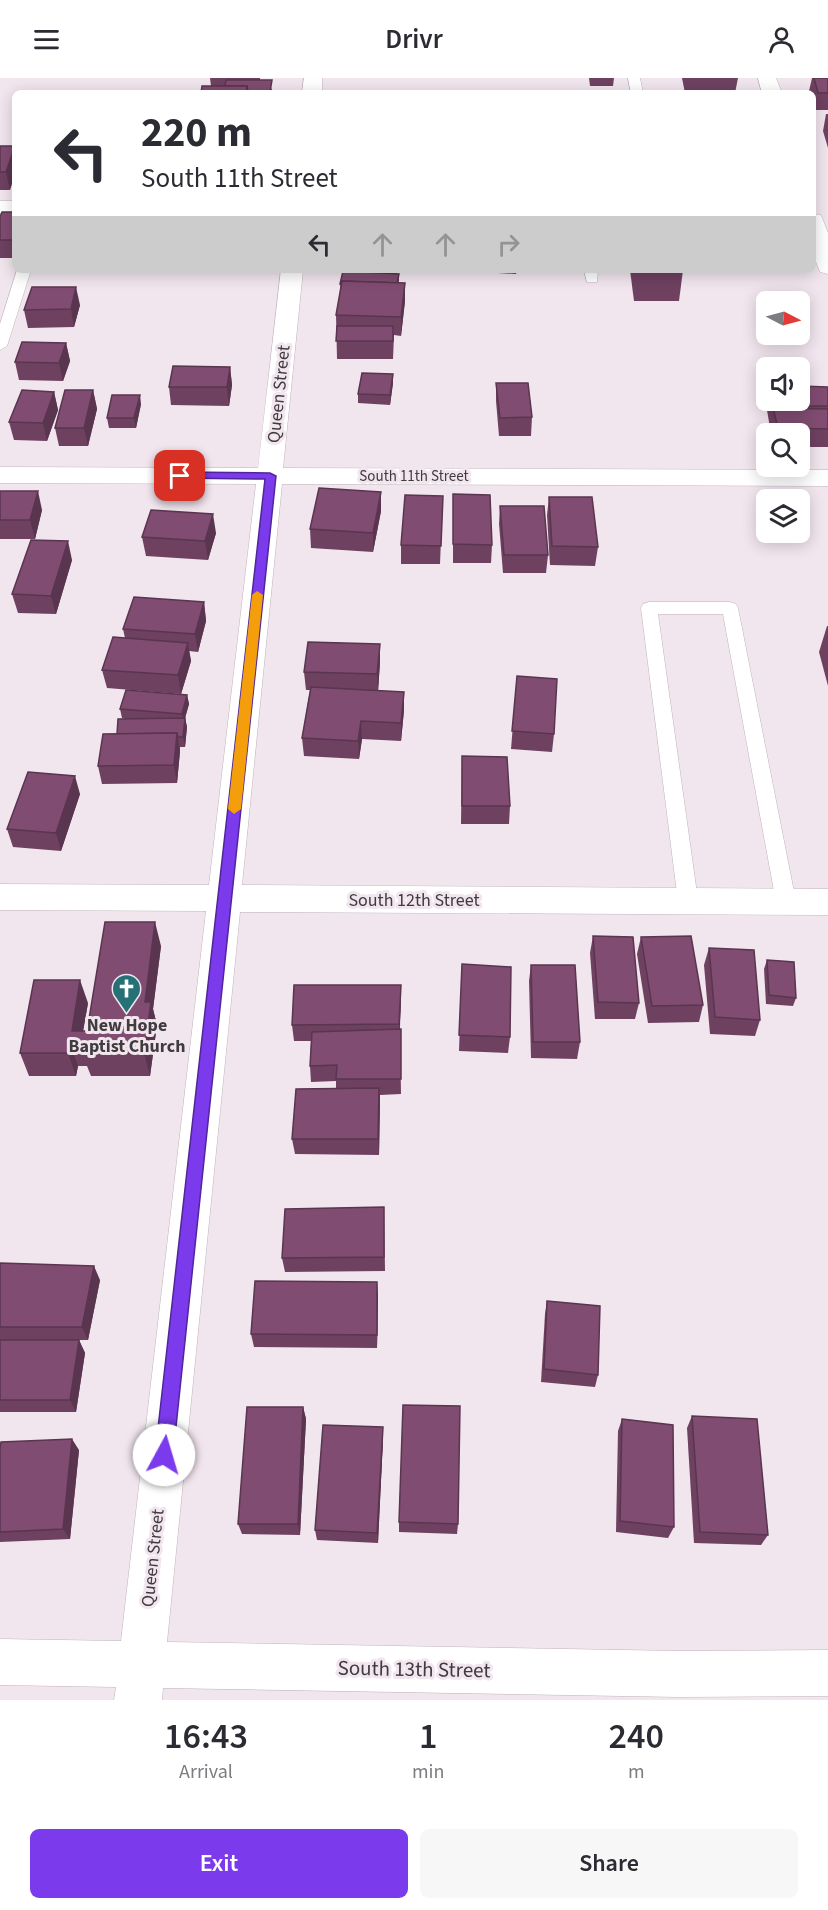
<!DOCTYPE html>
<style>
body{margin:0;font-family:"Source Sans 3",sans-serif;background:#f7f7f7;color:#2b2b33;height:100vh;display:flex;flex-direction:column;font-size:22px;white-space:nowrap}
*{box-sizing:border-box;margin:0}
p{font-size:20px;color:#7c7c81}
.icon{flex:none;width:33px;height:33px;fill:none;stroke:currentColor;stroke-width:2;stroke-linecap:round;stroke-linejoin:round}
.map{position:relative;height:1622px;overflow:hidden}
.sheet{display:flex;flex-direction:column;background:#fff;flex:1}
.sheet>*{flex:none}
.banner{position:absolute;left:12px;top:12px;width:804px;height:183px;border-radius:9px;box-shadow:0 3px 15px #0003;background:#fff;color:#2b2b33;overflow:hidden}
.needle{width:39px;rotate:96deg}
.fabs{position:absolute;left:756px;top:213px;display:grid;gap:12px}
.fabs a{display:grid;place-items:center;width:54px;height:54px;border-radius:9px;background:#fff;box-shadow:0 3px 15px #0003;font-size:30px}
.pin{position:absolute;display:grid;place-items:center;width:51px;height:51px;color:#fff;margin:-26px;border-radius:12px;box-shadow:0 3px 9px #0006}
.me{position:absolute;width:66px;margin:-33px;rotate:6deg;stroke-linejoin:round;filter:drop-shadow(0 0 4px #0008)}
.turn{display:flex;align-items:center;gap:21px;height:126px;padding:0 30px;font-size:27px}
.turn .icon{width:78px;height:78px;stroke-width:2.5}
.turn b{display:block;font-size:42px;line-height:51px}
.lanes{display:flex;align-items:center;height:57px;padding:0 30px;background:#0003;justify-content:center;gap:30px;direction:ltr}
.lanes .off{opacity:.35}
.eta{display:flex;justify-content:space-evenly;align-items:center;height:102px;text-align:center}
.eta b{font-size:36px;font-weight:600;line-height:42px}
.action{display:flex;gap:12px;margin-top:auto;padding:12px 30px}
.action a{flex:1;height:69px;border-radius:9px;background:#7c3aed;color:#fff;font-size:24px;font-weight:600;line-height:69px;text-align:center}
.action a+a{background:#f7f7f7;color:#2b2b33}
header{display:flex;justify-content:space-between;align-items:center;height:78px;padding:0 30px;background:#fff;font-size:27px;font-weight:600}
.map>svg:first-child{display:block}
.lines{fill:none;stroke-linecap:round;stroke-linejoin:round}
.service-casing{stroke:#bfb4bb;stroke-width:1}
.minor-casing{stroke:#bfb4bb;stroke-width:1}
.tertiary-casing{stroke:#bfb4bb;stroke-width:1}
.service{fill:#fff;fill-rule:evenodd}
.minor{fill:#fff;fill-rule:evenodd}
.tertiary{fill:#fff;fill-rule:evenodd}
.wall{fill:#6e4161}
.shaded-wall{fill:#5a354f}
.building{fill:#804c71;stroke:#5a354f;stroke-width:1.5}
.route{fill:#7c3aed;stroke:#51269a;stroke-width:1.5}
.slow{fill:#f59e0b}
.labels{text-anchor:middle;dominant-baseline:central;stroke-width:6;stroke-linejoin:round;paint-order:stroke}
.far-street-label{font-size:15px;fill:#403b3e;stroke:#f2e6ee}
.street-label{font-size:18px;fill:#403b3e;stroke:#f2e6ee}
.poi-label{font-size:18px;font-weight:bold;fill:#403b3e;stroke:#f2e6ee}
.near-street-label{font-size:21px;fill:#403b3e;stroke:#f2e6ee}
</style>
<header><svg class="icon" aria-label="menu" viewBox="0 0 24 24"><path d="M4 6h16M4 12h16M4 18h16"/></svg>Drivr<svg class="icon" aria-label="person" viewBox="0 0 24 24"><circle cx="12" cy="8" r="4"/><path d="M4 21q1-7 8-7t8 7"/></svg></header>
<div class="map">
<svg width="828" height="1622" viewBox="0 0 828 1622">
<rect width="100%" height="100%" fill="#f2e6ee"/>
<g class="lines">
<defs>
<g id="service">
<polygon points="628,0 640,0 643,15 631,15"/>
<polygon points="17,192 31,192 7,268 0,272 0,246"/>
<polygon points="584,192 598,192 597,204 587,204"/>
<polygon points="649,524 730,524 736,526 738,530 796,824 793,830 786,832 779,830 776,824 723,536 658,536 698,823 695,829 688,831 681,829 678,823 641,530 643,526"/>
</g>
<g id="minor">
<polygon points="304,0 322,0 322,15 302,15"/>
<rect x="0" y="123" width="15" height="12"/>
<polygon points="281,192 303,192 283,390 828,392 828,408 282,406 242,807 828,811 828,837 240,834 167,1564 679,1573 828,1572 828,1618 679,1619 163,1610 162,1622 114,1622 116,1609 0,1607 0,1561 121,1563 206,833 0,832 0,806 209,807 256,406 0,405 0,389 258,390"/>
</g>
<g id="tertiary">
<polygon points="758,0 776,0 782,15 762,15"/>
<polygon points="813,136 821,137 828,155 828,196 820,194 813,176"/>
</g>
</defs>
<use href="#service" class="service-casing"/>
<use href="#minor" class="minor-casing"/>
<use href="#tertiary" class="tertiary-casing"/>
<use href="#service" class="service"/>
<use href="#minor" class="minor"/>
<use href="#tertiary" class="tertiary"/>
</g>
<g class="wall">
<polygon points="210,0 260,0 260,2 272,11 272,15 201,15 211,8"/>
<polygon points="589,0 614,0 613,8 590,8"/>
<polygon points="682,0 738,0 735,15 685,15"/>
<polygon points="812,0 828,0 828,32 814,32 813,27 813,15 810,15 809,13"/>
<polygon points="826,36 828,36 828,70 823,53"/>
<polygon points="0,68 15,68 10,112 0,112"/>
<polygon points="15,134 15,180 0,180 0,139"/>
<polygon points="347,192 396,192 396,196 399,196 399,205 405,205 405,223 401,258 394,257 393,281 337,281 336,237 341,213 340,206"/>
<polygon points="465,192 517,192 516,196 465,193"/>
<polygon points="630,192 683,192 679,223 634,223"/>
<polygon points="80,227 74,249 28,250 24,232"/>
<polygon points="66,265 70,283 63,303 19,302 15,284"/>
<polygon points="230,289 232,307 229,328 171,327 169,309"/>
<polygon points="393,305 390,327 358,325 358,316"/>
<polygon points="496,305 532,339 531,358 499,358 496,323"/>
<polygon points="828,309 828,369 800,369 800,356 771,356 766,326 767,322 800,322"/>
<polygon points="93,312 97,331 88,368 59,368 55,350"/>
<polygon points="54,314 58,332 47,363 14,362 9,344"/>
<polygon points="141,326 136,350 109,350 107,340"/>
<polygon points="0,413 42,432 35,461 0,461"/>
<polygon points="453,416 492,467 491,485 453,485"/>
<polygon points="549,419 598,469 595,488 550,487 547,437"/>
<polygon points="500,428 548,477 546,495 503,495 499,446"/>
<polygon points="381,433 373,474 311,470 310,451"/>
<polygon points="442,436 440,486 401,486 401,467"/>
<polygon points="216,455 208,482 146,478 142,459"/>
<polygon points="72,482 56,536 18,535 12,516"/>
<polygon points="204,524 206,543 198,574 189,573 191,583 181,616 107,610 102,592 125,560 123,551"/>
<polygon points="827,548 828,548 828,608 819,574"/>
<polygon points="380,566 380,584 378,613 404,632 401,663 362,661 359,681 304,678 302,660 310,612 306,612 304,594"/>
<polygon points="517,598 554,656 552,674 511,671"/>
<polygon points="187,617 189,626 185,640 187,649 185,669 180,669 180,673 177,705 102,706 98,688 117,656 127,641 122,640 120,631"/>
<polygon points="462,678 510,728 509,746 461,746"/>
<polygon points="80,716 61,773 13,769 7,751"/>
<polygon points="593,858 639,925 635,941 595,941 590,875"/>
<polygon points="641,859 703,927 699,944 648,945 637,876"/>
<polygon points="161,868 153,931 157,947 150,998 91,998 87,988 78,988 76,998 29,998 20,975 88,925 83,953 87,953"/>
<polygon points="709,870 760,942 755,958 710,956 704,887"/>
<polygon points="767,882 796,920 793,928 766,926 764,891"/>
<polygon points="462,886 510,959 508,975 459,973"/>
<polygon points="531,887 580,964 577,981 531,980 529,903"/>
<polygon points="401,907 400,951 401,1016 380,1017 379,1077 295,1076 292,1061 336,1011 336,1003 311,1004 310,988 311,963 294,963 292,947"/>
<polygon points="384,1129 385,1193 285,1194 282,1180"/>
<polygon points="0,1185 100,1202 88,1262 79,1262 85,1275 76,1334 0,1334"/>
<polygon points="378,1217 377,1270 254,1269 251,1256"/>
<polygon points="547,1223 598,1297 595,1309 541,1304 545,1236"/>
<polygon points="303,1329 306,1341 300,1457 242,1456 238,1446"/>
<polygon points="692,1338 768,1457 761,1467 694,1465 687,1350"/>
<polygon points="622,1341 674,1449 668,1460 616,1454 618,1353"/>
<polygon points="383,1349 383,1361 378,1465 317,1462 315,1452"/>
<polygon points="0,1370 79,1372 70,1461 0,1464"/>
<polygon points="399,1444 458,1446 457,1456 399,1454"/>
</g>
<g class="shaded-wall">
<polygon points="15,69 15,97 10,112 6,94"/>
<polygon points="405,205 405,223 401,258 401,239"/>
<polygon points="76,209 80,227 74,249 71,231"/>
<polygon points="66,265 70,283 63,303 59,285"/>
<polygon points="230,289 232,307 229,328 227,309"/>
<polygon points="393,296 393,305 390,327 390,317"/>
<polygon points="93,312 97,331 88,368 84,350"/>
<polygon points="54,314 58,332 47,363 43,345"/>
<polygon points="140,317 141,326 136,350 134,340"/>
<polygon points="38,413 42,432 35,461 30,442"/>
<polygon points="381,414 381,433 373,474 373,455"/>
<polygon points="213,436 216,455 208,482 205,463"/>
<polygon points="68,463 72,482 56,536 51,518"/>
<polygon points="204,524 206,543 198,574 195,556"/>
<polygon points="188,565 191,583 181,616 178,597"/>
<polygon points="380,566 380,584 378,614 377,596"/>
<polygon points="404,614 404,632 401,663 401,645"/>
<polygon points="187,617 189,626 185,640 187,649 185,669 183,659 184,645 182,636"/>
<polygon points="361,643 362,661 359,681 358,663"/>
<polygon points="177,655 180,673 177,705 174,687"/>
<polygon points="75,698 80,716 61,773 56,755"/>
<polygon points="155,844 161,868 153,931 157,947 150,998 144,975 145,924"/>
<polygon points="80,902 88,925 81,965 72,953"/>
<polygon points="401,907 401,924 399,963 399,946"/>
<polygon points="70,966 78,988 76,998 68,975"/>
<polygon points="379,1010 380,1026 379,1077 378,1061"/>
<polygon points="94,1188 100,1202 88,1262 82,1249"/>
<polygon points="377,1204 378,1217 377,1270"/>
<polygon points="79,1262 85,1275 76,1334 70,1322"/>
<polygon points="303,1329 306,1341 300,1457 298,1446"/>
<polygon points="383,1349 383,1361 378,1465 377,1455"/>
<polygon points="72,1361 79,1372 70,1461 63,1451"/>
</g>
<g class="building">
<polygon points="814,0 828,0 828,15 818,15"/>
<polygon points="226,2 272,2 270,14 248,14 247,8 225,8"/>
<polygon points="202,8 247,8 246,15 201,15"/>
<polygon points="0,68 15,68 6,94 0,94"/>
<polygon points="2,134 15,134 15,162 0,162 0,139"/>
<polygon points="343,193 399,196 397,205 342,203 342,206 340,206"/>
<polygon points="342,203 405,205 401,239 336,237"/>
<polygon points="32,209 76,209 71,231 24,232"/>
<polygon points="337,248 393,248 393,263 336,263"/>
<polygon points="22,264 66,265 59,285 15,284"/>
<polygon points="173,288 230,289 227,309 169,309"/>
<polygon points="362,295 393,296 390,317 358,316"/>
<polygon points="496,305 528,305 532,339 500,340"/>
<polygon points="800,308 828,309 828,328 774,328 773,322 800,322"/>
<polygon points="22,312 54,314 43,345 9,344"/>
<polygon points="65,312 93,312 84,350 55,350"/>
<polygon points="112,317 140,317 134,340 107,340"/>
<polygon points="773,330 828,331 828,351 778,350"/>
<polygon points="319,410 381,414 373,455 310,451"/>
<polygon points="0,413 38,413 30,442 0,442"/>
<polygon points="453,416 490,417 492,467 453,466"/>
<polygon points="405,417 443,418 441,468 401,467"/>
<polygon points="549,419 592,419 598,469 552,468"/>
<polygon points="500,428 544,428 548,477 504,477"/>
<polygon points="151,432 213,436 205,463 142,459"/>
<polygon points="31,462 68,463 51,518 12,516"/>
<polygon points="134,519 204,524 195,556 123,551"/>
<polygon points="113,559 188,565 178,597 102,592"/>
<polygon points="308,564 380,566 377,596 304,594"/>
<polygon points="517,598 557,601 554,656 512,653"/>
<polygon points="311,609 404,614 401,645 361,643 358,663 302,660"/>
<polygon points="126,612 187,617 182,636 120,631"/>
<polygon points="185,640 183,659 178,659 177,655 117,656 118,641"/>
<polygon points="177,655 174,687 98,688 103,656"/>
<polygon points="462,678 507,679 510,728 462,728"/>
<polygon points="28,694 75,698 56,755 7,751"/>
<polygon points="105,844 155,844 145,924 151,924 144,975 83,975 85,965 70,966 68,975 20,975 34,902 80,902 72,953 87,953"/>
<polygon points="593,858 633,859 639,925 598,924"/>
<polygon points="691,858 703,927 652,928 641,859"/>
<polygon points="709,870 754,872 760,942 715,939"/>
<polygon points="767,882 794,884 796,920 769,917"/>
<polygon points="462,886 511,889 510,959 459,957"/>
<polygon points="531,887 575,887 580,964 533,964"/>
<polygon points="294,907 401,907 399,946 292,947"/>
<polygon points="401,951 401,1001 336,1001 337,987 310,988 312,954"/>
<polygon points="379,1010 378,1061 292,1061 296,1011"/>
<polygon points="384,1129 384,1179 282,1180 285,1131"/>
<polygon points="0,1185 94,1188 82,1249 0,1249"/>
<polygon points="255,1203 377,1204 377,1257 251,1256"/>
<polygon points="547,1223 600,1228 598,1297 544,1291"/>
<polygon points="0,1262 79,1262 70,1322 0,1322"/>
<polygon points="403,1327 460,1328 458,1446 399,1444"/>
<polygon points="247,1329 303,1329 298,1446 238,1446"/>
<polygon points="692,1338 757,1341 768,1457 700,1454"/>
<polygon points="622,1341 673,1347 674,1449 620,1443"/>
<polygon points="323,1347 383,1349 377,1455 315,1452"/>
<polygon points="72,1361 63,1451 0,1454 0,1370 1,1364"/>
</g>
<polygon class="route" points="180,394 270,395 276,398 173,1377 170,1383 164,1386 158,1383 155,1377 265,401 176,400 176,395"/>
<polygon class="slow" points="257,513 263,517 241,731 234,736 228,731 252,517"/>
<defs>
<symbol id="church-pin" viewBox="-11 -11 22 30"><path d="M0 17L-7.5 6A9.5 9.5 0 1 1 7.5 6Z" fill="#267177" stroke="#f2e6ee"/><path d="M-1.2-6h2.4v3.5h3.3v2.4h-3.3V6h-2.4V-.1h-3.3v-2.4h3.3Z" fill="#fff"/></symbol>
</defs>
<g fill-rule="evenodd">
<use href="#church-pin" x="110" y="894" width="33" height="45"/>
</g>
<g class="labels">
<g class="far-street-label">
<text x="414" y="398">South 11th Street</text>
</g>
<g class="street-label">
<text transform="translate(279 316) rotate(-84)">Queen Street</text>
<text x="414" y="822">South 12th Street</text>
<text transform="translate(153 1480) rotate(-84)">Queen Street</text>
</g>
<g class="poi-label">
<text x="127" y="947">New Hope<tspan x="127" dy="21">Baptist Church</tspan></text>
</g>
<g class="near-street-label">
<text transform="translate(414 1591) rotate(1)">South 13th Street</text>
</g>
</g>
</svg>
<div class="fabs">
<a><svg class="needle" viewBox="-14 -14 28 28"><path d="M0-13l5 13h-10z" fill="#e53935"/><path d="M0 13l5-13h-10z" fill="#7c7c81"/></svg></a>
<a><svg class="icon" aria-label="sound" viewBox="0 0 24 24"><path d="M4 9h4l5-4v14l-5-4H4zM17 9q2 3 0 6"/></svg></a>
<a><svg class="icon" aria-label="search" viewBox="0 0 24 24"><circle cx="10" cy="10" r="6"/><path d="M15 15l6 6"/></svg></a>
<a><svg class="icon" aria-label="layers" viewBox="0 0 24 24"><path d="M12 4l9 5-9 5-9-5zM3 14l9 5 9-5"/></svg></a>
</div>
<div class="pin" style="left:180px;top:398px;background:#d93025"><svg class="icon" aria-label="arrive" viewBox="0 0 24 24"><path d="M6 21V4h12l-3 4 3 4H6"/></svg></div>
<svg class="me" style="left:164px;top:1377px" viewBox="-20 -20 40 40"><circle r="19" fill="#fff"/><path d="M0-13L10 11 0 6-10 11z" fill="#7c3aed"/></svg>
<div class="banner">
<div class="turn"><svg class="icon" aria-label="left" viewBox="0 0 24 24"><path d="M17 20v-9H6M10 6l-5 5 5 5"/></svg><div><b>220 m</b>South 11th Street</div></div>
<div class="lanes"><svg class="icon" aria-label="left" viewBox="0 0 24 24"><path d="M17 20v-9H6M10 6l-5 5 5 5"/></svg><svg class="icon off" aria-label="ahead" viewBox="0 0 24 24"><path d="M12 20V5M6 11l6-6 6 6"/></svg><svg class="icon off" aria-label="ahead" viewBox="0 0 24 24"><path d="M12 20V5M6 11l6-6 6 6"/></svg><svg class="icon off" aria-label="right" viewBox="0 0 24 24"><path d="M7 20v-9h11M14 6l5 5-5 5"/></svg></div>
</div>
</div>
<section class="sheet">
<div class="eta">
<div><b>16:43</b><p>Arrival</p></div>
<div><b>1</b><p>min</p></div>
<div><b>240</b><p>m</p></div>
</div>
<div class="action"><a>Exit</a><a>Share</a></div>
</section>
